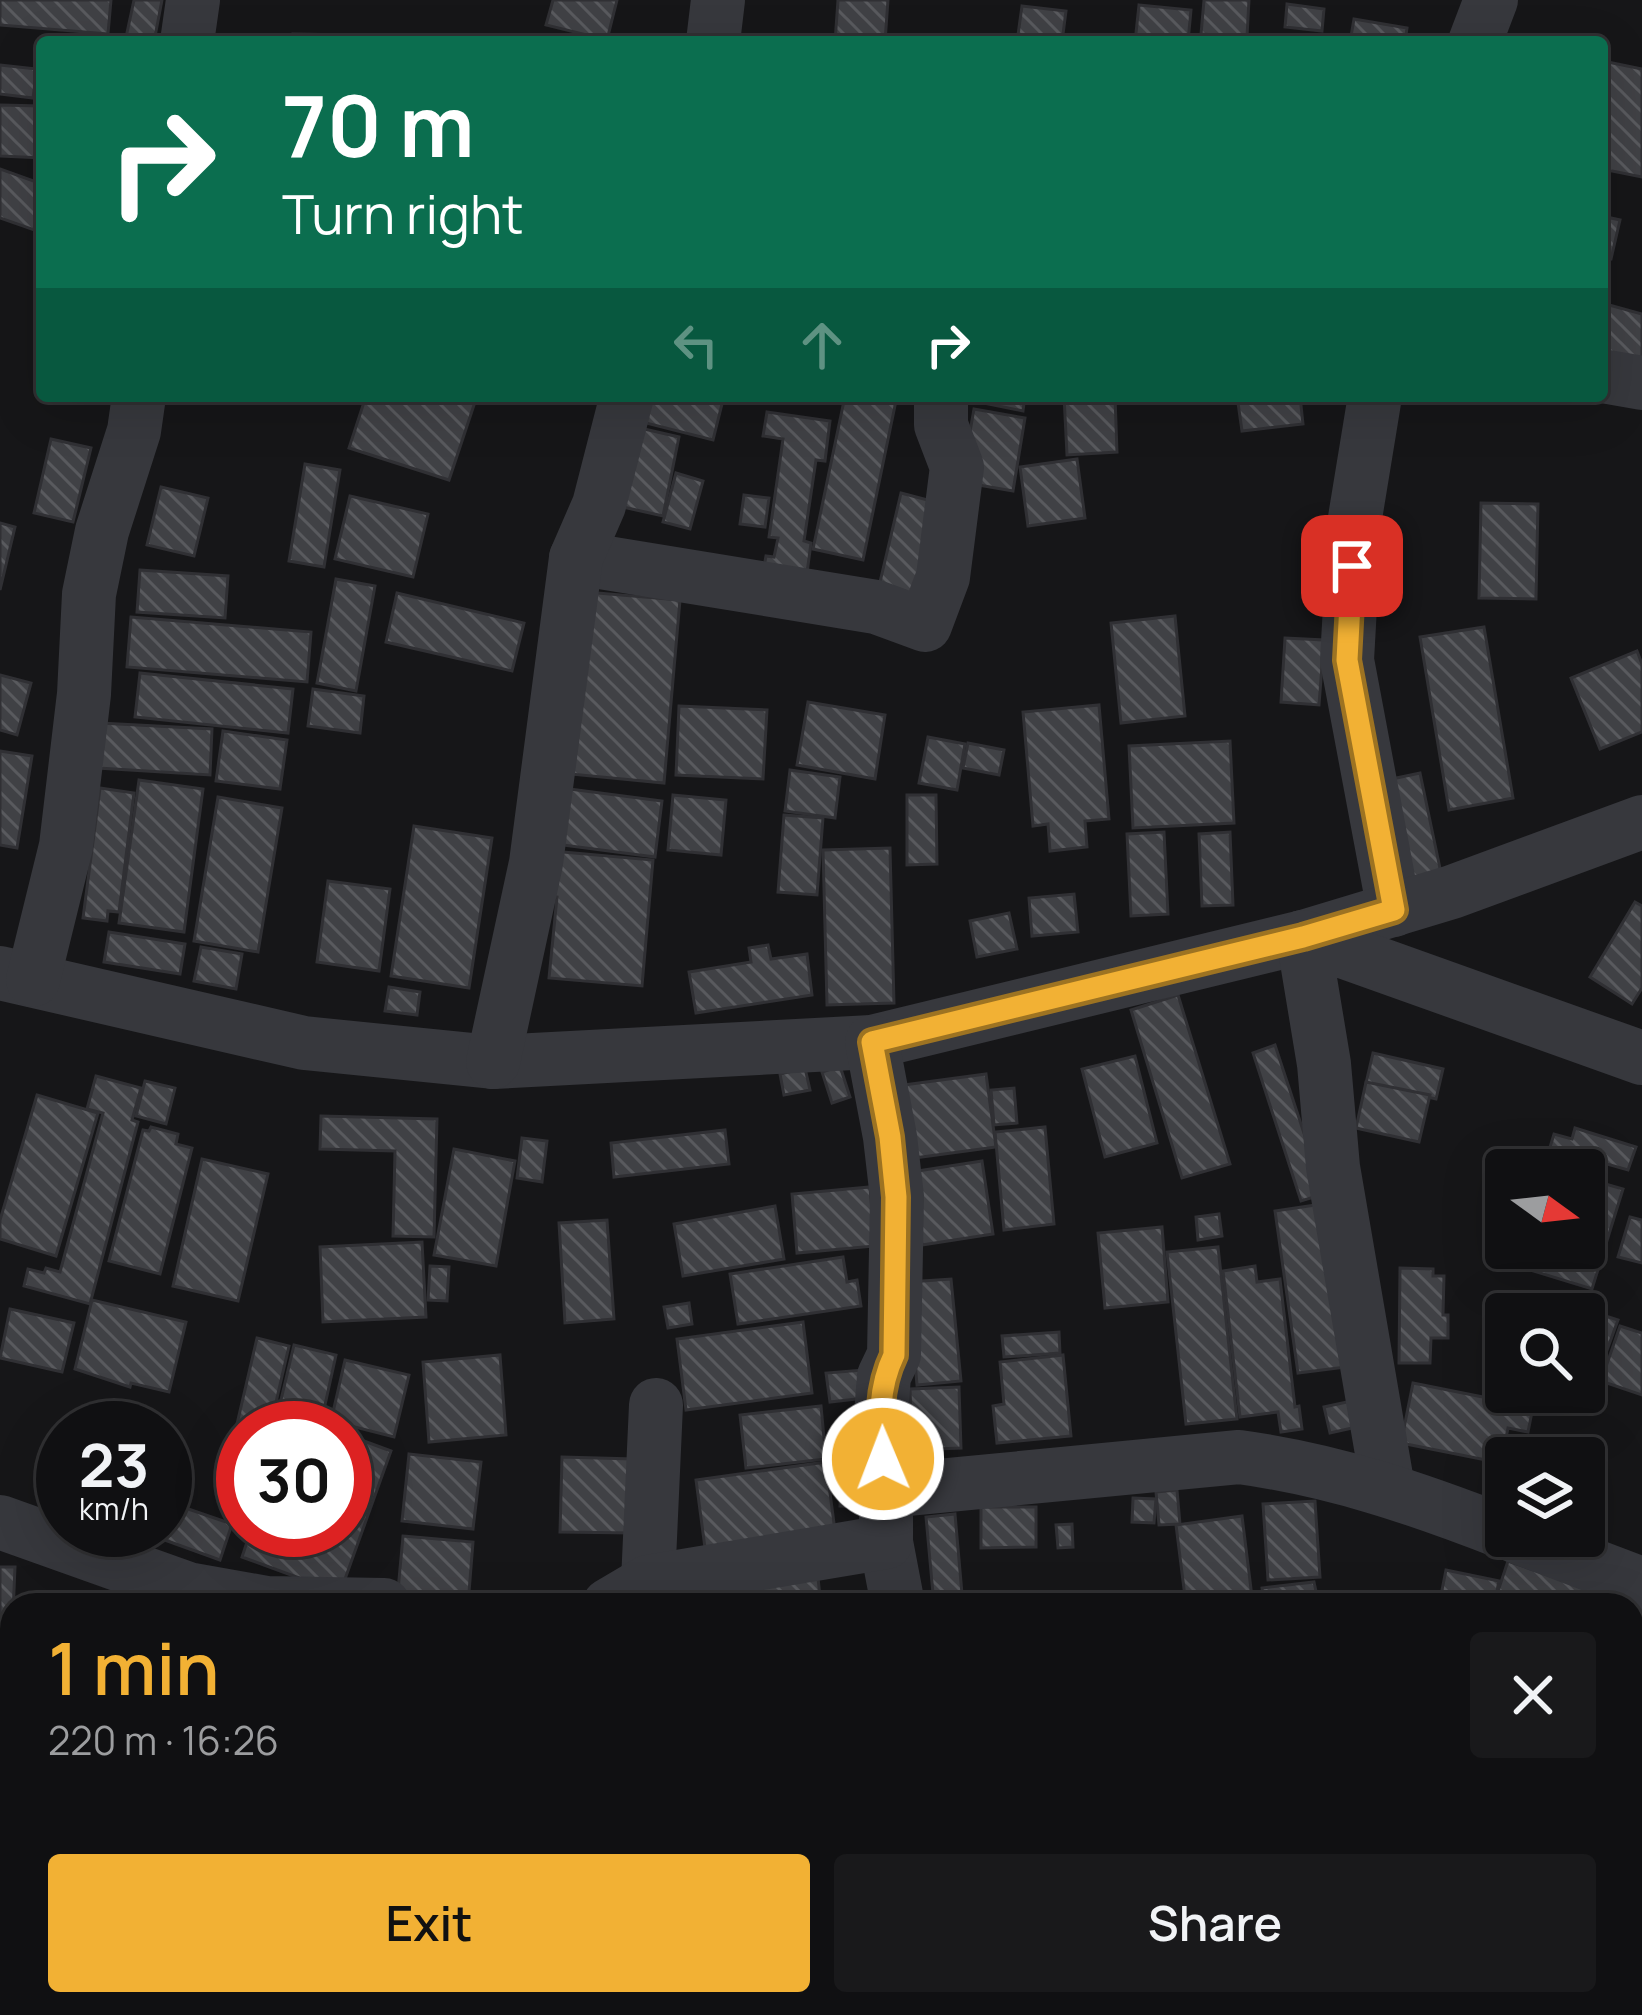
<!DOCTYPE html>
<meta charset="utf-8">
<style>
body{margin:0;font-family:Manrope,sans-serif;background:#19191b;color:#f1f3f6;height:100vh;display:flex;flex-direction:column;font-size:45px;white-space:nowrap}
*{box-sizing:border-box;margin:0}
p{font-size:39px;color:#9c9d9f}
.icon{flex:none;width:66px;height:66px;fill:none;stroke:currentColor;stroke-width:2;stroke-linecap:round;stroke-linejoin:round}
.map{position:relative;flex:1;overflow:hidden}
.side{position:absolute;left:0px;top:1593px;width:1644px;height:423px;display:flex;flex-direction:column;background:#101012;border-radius:36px 36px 0 0;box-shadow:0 12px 48px #0002,0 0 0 3px #303032}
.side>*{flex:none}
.top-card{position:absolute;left:36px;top:36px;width:1572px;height:366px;border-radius:12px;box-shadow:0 12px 48px #0002,0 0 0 3px #303032;background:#0b6e4f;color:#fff;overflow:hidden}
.needle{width:78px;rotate:105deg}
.buttons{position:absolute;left:1485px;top:1149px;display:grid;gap:24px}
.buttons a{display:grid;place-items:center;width:120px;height:120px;border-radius:12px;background:#101012;box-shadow:0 12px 48px #0002,0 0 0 3px #303032;font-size:60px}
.speed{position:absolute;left:36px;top:1401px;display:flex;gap:24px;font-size:60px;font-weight:700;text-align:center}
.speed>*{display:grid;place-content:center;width:156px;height:156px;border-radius:50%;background:#101012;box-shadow:0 12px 48px #0002,0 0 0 3px #303032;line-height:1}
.speed small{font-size:30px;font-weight:400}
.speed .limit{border:18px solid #d22;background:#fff;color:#111}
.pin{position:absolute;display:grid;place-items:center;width:102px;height:102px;color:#fff;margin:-51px;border-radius:24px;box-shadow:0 6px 18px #0006}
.me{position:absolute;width:132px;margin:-66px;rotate:359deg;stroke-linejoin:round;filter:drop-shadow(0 0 9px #0008)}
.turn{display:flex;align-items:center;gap:42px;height:252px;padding:0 48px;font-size:54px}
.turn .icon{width:156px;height:156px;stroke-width:2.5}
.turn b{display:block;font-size:84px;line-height:102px}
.lanes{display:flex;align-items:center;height:114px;padding:0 48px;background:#0003;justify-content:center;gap:60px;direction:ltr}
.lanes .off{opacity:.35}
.round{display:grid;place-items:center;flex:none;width:126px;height:126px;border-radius:12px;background:#19191b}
.summary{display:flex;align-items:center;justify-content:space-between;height:204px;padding:0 48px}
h1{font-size:72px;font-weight:600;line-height:90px;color:#f2b134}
.button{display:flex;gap:24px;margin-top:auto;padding:24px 48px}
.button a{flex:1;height:138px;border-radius:12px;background:#f2b134;color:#111;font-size:48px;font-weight:600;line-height:138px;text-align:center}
.button a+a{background:#19191b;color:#f1f3f6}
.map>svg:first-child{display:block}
.building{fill:url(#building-back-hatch);stroke:#303034;stroke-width:3}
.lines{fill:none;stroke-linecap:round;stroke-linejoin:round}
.minor{stroke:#37383d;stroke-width:54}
.route-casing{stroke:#9d7322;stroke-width:30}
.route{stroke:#f2b134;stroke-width:21}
</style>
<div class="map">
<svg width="1642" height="2015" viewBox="0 0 1642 2015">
<defs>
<pattern id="building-back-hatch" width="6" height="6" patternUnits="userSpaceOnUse" patternTransform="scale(3)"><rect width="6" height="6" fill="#404145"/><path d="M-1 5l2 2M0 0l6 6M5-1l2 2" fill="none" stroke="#595a5e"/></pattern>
</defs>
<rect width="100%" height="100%" fill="#161618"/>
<g class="building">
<polygon points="0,0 111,0 108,34 0,25"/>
<polygon points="134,0 162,0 154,42 125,42"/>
<polygon points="553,0 617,0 607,40 546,25"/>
<polygon points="838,0 888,0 885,42 835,42"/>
<polygon points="1204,0 1249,0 1247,37 1201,34"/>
<polygon points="1287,4 1324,9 1322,31 1285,27"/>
<polygon points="1139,5 1191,10 1188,42 1135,42"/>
<polygon points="1022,6 1066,11 1062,42 1017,42"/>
<polygon points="1354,19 1407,28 1405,42 1350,42"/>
<polygon points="293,34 412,36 412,42 293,42"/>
<polygon points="1603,61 1642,69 1642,177 1602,169"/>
<polygon points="0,65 37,69 33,98 0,94"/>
<polygon points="0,105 42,106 42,158 0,156"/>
<polygon points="0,169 42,184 40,232 0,218"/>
<polygon points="1602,216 1620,220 1611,259 1602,257"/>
<polygon points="1602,303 1642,314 1642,367 1602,355"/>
<polygon points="366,396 477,396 449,480 349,448"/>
<polygon points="640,396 724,396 713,440 634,420"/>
<polygon points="845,396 897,396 863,560 813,549"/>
<polygon points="975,396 1025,396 1023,411 974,401"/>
<polygon points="1064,396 1115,396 1117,452 1067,455"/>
<polygon points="1237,396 1300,396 1303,424 1242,431"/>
<polygon points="974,409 1025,418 1013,491 961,482"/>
<polygon points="767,412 830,421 825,461 816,460 804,541 811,543 807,573 764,567 766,556 774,557 778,538 769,537 783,439 763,436"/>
<polygon points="640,428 679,437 663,516 623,507"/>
<polygon points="51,439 91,448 73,522 34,513"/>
<polygon points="1077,459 1085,518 1028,526 1020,467"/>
<polygon points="305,464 340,470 324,567 289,561"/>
<polygon points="676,473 703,481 690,529 663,522"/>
<polygon points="161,487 208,498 194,556 147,545"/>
<polygon points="901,493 947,505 922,610 876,599"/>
<polygon points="744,495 769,498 765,527 740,524"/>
<polygon points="350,496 428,514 413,577 335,559"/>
<polygon points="1481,503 1538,504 1536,599 1479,598"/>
<polygon points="0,523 15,527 0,590"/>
<polygon points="140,570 228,576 225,618 137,612"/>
<polygon points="336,579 375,586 356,691 317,683"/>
<polygon points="586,592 680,600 664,783 570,774"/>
<polygon points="397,593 524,623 512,671 386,642"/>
<polygon points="1175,616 1185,716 1121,723 1111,623"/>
<polygon points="131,617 311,632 307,682 127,667"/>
<polygon points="1484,627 1513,798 1449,810 1420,637"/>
<polygon points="1285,638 1324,640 1319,705 1281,702"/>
<polygon points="1637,651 1642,664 1642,732 1600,749 1571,678"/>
<polygon points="140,673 293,689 288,733 135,717"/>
<polygon points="0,675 31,683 17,735 0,730"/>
<polygon points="313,689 364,696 360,733 308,726"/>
<polygon points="808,702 885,715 875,779 797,765"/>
<polygon points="1099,705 1109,819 1085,821 1087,847 1050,851 1048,824 1033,826 1023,712"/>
<polygon points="679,706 767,710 763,779 676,775"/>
<polygon points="100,723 212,729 210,775 98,768"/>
<polygon points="223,731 287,740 280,789 216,781"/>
<polygon points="928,737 965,744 957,790 919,783"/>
<polygon points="1230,741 1234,823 1133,828 1129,746"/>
<polygon points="968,743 1004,750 999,775 963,768"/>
<polygon points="0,751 32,756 17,848 0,845"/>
<polygon points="790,770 840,777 835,818 785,811"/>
<polygon points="1420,773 1441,873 1408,880 1387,780"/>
<polygon points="139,780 203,789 184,932 119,923"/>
<polygon points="100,788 134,793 119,912 108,911 107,921 83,918"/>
<polygon points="562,788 662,801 655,857 555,844"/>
<polygon points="673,795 726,800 721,855 668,850"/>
<polygon points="907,795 936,795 937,864 907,865"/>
<polygon points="218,797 282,808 258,952 194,941"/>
<polygon points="784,815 823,818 817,895 778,892"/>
<polygon points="414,826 492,838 469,988 391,976"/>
<polygon points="1164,832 1168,914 1131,916 1127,834"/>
<polygon points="1230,832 1233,905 1202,906 1199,834"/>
<polygon points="890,848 894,1003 827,1005 823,850"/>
<polygon points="552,851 653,860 642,986 549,978 557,897 548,896"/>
<polygon points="328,881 390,889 379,971 317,962"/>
<polygon points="1074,894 1078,932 1032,936 1029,898"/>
<polygon points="1635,902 1642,906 1642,988 1632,1004 1590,977"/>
<polygon points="1009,913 1017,949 977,957 970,921"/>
<polygon points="109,932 185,944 180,974 104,962"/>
<polygon points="768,945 771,959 807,954 812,995 696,1013 689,972 751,962 749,948"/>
<polygon points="201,947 242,954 236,989 194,981"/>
<polygon points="389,987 420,992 417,1015 385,1011"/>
<polygon points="1178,995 1230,1164 1182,1178 1131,1010"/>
<polygon points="1275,1045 1324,1194 1301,1201 1253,1053"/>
<polygon points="1373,1053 1443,1069 1436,1099 1366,1083"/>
<polygon points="1135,1056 1157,1143 1105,1157 1082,1069"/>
<polygon points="840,1066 850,1097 832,1103 822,1072"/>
<polygon points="805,1068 810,1090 784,1095 780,1074"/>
<polygon points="986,1074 996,1147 907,1159 896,1086"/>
<polygon points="96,1076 141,1088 132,1120 138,1122 90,1304 24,1286 28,1269 44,1273 46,1268 60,1272 103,1113 87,1109"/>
<polygon points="145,1081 175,1088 166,1124 136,1116"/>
<polygon points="1366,1082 1430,1095 1419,1142 1356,1128"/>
<polygon points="1014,1088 1017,1123 994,1125 991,1090"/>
<polygon points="37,1095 98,1113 56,1256 0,1239 0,1220"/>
<polygon points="321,1116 437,1119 434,1237 393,1236 395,1151 320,1149"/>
<polygon points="151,1127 178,1134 176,1144 192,1148 160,1274 109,1261 143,1130 149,1131"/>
<polygon points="1045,1127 1054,1224 1004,1230 995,1132"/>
<polygon points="1575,1128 1636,1147 1628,1170 1600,1162 1595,1181 1623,1189 1592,1289 1514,1265 1520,1248 1584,1248 1584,1170 1543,1170 1554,1134 1572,1139"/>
<polygon points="725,1130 729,1164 614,1177 611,1143"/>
<polygon points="522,1138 547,1141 542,1182 517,1178"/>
<polygon points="454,1149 515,1161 496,1266 434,1255"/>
<polygon points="202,1159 268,1174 238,1301 173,1286"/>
<polygon points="982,1161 993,1234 922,1245 911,1172"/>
<polygon points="870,1187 875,1246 797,1253 792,1194"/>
<polygon points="1322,1204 1346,1367 1298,1373 1275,1211"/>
<polygon points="775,1206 784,1259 683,1276 674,1224"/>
<polygon points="1219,1214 1222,1236 1198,1240 1196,1217"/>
<polygon points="1630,1217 1642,1220 1642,1263 1618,1257"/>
<polygon points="607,1220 614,1319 565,1323 559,1223"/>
<polygon points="1162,1227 1168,1302 1105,1308 1098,1233"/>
<polygon points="422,1242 426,1317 323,1322 320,1247"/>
<polygon points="1218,1247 1237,1419 1186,1424 1167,1252"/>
<polygon points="843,1257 847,1282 857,1280 861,1306 738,1324 730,1274"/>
<polygon points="430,1266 449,1267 447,1301 428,1300"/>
<polygon points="1255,1266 1257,1282 1280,1279 1295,1407 1299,1406 1302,1429 1281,1432 1278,1412 1240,1417 1223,1271"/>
<polygon points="1400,1268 1433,1269 1433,1276 1444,1276 1443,1315 1448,1315 1448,1338 1431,1338 1430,1363 1399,1363"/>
<polygon points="951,1279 961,1381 917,1385 908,1282"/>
<polygon points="1534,1294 1587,1311 1584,1320 1584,1314 1527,1314"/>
<polygon points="92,1300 186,1322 169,1392 131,1383 130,1387 75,1369"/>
<polygon points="689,1303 692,1324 668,1328 664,1307"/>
<polygon points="10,1309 74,1323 62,1372 0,1358"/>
<polygon points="1590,1311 1618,1320 1594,1386 1584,1383 1584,1327"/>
<polygon points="803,1322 812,1393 686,1410 677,1339"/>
<polygon points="1620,1326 1642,1333 1642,1395 1601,1381"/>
<polygon points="1059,1332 1060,1353 1004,1357 1002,1336"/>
<polygon points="257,1338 289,1346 270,1428 237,1424"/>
<polygon points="294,1345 336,1355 323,1414 280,1404"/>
<polygon points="500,1355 506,1435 429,1442 423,1362"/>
<polygon points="1063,1355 1071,1436 997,1443 993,1406 1004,1404 1000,1362"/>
<polygon points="345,1360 409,1375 394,1437 331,1421"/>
<polygon points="863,1370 866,1398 830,1402 826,1373"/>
<polygon points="1506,1378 1506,1392 1560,1392 1554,1411 1501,1394"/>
<polygon points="1413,1383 1533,1407 1528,1432 1508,1428 1501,1463 1401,1443"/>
<polygon points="959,1387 961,1448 912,1450 910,1389"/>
<polygon points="1356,1400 1361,1426 1330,1433 1324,1407"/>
<polygon points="821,1406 826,1459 746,1468 740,1415"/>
<polygon points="345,1434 391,1451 340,1593 242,1557 251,1530 345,1530"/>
<polygon points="843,1434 872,1435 869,1507 840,1506"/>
<polygon points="409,1454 481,1462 473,1529 402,1521"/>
<polygon points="562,1457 634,1459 632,1533 560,1532"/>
<polygon points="826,1462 835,1531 705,1548 696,1480"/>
<polygon points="1177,1490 1180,1524 1159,1525 1156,1492"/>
<polygon points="1133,1498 1156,1499 1154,1523 1132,1522"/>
<polygon points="165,1501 232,1524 220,1560 137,1530 165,1530"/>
<polygon points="1315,1501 1320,1577 1268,1580 1263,1504"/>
<polygon points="981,1507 1036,1507 1036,1547 981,1548"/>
<polygon points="955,1514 963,1605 934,1605 926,1517"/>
<polygon points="1242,1516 1253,1605 1186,1605 1176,1525"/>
<polygon points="1072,1524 1073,1547 1058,1548 1056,1525"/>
<polygon points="403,1536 473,1542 468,1605 397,1601"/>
<polygon points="1508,1561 1586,1588 1580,1605 1539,1605 1498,1591"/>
<polygon points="0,1567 15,1567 12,1638 0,1638"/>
<polygon points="817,1569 821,1605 764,1605 760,1577"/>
<polygon points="1446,1570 1499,1581 1494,1605 1439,1605"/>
<polygon points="752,1578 755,1605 673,1605"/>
<polygon points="1314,1582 1319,1605 1264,1605 1262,1588"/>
<polygon points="1381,1594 1420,1595 1420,1605 1380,1605"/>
<polygon points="1632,1792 1642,1795 1642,1891 1632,1889"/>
<polygon points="11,1809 12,1859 0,1860 0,1810"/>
<polygon points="291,2004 354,2004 356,2015 294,2015"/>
<polygon points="966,2004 1019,2006 1019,2015 966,2015"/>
<polygon points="1024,2004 1073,2004 1075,2015 1026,2015"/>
<polygon points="1087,2004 1169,2004 1171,2015 1089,2015"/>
<polygon points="1193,2004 1243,2004 1245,2015 1195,2015"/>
<polygon points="1249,2004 1310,2004 1311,2015 1250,2015"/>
<polygon points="1437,2004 1501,2004 1501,2015 1436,2015"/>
</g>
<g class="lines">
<g class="minor">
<polyline points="187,42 193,0"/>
<polyline points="713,42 718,0"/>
<polyline points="1475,42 1491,0"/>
<polyline points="1602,376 1642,383"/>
<polyline points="1375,396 1355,518 1347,660 1394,910"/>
<polyline points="576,558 876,607 925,625 943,577 957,467 941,425 941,396"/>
<polyline points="0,973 304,1043 493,1062 872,1042 1303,937 1452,892 1642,822"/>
<polyline points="33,980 66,846 84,694 89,594 102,531 134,431 139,396"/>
<polyline points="872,1042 890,1137 897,1197 894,1355 884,1376 880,1427 886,1491 886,1542 898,1605"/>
<polyline points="493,1062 536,863 576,558 599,505 627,396"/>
<polyline points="1388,1488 1333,1167 1324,1064 1303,937 1642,1058"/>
<path d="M 886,1491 L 1239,1457 C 1334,1470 1416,1498 1506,1533"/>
<polyline points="0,1522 188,1589 267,1603 384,1605"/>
<polyline points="1515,1536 1642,1584"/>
<polyline points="648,1582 656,1405"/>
<polyline points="609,1605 648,1582 886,1542"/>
<polyline points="133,2004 137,2015"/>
<polyline points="424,2015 427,2004"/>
<polyline points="953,2015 954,2004"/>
</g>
</g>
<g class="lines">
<defs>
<path id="route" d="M 883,1459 C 879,1423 878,1388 894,1355 L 896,1197 L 890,1137 L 872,1042 L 1303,937 L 1394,910 L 1347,660 L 1352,566"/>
</defs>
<use href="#route" class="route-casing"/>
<use href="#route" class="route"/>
</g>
</svg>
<div class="buttons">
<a><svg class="needle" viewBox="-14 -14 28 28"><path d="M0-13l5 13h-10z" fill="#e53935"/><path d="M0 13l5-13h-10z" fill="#9c9d9f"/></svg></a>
<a><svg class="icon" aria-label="search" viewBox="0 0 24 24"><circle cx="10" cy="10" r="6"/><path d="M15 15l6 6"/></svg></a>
<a><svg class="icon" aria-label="layers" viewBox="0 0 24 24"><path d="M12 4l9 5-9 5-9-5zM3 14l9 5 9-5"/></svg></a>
</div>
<div class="speed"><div>23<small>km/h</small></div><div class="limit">30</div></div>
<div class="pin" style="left:1352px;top:566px;background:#d93025"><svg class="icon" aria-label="arrive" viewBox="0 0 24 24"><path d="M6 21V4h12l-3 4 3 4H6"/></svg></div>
<svg class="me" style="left:883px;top:1459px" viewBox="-20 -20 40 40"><circle r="17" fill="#f2b134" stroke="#fff" stroke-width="3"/><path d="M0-11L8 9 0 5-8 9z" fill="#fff"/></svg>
<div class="top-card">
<div class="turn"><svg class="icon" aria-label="right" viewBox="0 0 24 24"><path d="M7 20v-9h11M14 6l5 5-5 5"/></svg><div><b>70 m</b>Turn right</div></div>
<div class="lanes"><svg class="icon off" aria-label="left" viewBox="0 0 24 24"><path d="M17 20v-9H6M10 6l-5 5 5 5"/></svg><svg class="icon off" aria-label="ahead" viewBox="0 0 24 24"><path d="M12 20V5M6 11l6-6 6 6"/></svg><svg class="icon" aria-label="right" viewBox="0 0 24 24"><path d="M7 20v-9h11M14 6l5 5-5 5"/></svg></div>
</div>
<section class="side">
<div class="summary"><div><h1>1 min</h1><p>220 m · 16:26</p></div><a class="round"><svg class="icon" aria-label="close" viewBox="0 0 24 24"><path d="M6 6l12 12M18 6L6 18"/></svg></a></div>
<div class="button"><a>Exit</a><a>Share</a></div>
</section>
</div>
